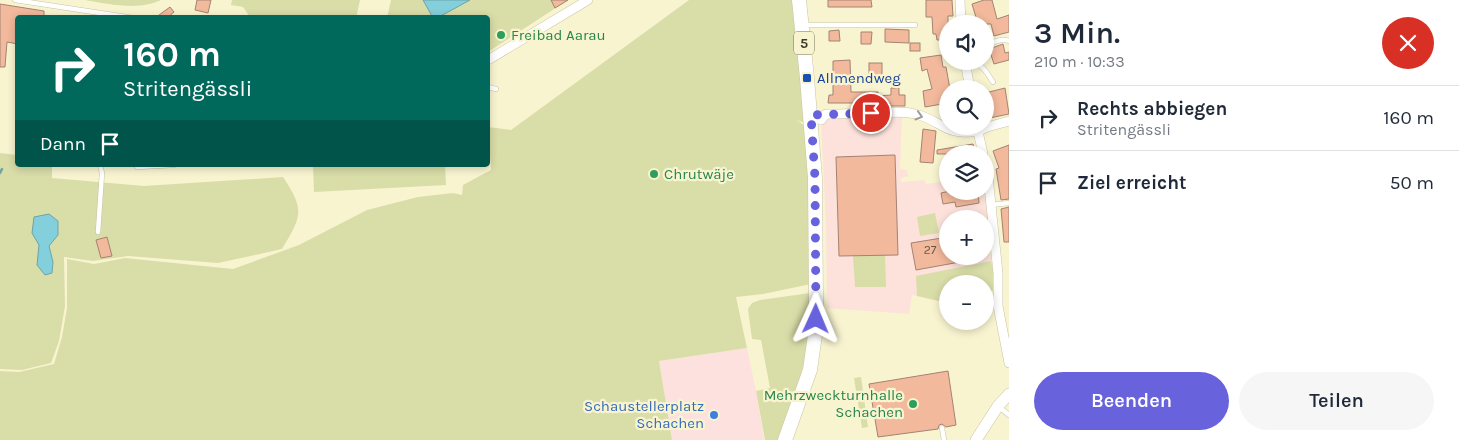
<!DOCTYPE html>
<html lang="de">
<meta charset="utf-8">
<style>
body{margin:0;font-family:Karla,sans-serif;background:#f6f6f7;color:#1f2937;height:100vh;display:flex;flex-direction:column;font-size:19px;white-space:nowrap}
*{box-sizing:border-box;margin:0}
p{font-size:16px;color:#747a83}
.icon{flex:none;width:28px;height:28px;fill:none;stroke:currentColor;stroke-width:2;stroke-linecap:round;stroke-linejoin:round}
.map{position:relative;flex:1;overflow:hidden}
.side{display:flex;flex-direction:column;background:#fff;width:450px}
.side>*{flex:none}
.top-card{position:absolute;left:15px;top:15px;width:475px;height:152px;border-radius:5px;box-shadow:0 2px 8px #0003;background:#00695c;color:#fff;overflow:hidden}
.buttons{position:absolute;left:939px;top:15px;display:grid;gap:10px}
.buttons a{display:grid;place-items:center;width:55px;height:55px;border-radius:50%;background:#fff;box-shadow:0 2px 8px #0003;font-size:25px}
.pin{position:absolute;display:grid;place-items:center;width:42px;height:42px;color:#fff;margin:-21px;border:2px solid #fff;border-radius:50%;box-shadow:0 1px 5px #0007}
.me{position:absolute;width:55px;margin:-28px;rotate:1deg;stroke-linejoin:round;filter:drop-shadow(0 0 4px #0008)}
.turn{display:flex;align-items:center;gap:18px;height:105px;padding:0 25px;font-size:22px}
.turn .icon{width:65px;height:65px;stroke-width:2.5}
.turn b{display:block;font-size:35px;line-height:42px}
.then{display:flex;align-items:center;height:48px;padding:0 25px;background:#0003;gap:10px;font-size:19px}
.round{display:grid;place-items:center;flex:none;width:52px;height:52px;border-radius:26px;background:#f6f6f7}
.summary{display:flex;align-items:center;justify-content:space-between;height:85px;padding:0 25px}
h1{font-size:30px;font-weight:600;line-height:38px}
.primary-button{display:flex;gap:10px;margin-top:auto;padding:10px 25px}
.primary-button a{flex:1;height:58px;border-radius:30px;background:#6863dd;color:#fff;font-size:20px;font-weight:600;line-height:58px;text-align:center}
.primary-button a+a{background:#f6f6f7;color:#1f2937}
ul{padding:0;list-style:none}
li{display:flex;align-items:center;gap:15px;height:65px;padding:0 25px;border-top:1px solid #e0e1e3}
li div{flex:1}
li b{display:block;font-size:19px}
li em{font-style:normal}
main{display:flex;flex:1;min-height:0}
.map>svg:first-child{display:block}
.commercial{fill:#fce1df}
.education{fill:#fce2db;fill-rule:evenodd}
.green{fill:#d9dda8}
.water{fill:#83cfdb;stroke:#6ea3a7}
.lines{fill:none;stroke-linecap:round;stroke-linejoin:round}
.stream{stroke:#6ea3a7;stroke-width:2.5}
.building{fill:#f2b99c;stroke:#a48373}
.service-casing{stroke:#cac4a2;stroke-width:5.5}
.minor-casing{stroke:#cac4a2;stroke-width:10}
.tertiary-casing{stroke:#cac4a2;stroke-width:12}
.primary-casing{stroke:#cac4a2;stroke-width:15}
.service{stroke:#fff;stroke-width:4.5}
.minor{stroke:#fff;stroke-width:9}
.tertiary{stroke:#fff;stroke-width:11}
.primary{stroke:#fff;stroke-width:14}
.oneway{stroke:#9e9d96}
.route{stroke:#6863dd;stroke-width:9;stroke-dasharray:0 16.2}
.leisure-dot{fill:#2e9e5b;stroke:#f9f4d0;stroke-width:2}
.transit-dot{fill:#1a4fb4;stroke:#f9f4d0;stroke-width:2}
.shop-dot{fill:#3f7fe0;stroke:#f9f4d0;stroke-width:2}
.labels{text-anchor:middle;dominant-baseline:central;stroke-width:4.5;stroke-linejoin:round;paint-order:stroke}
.number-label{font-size:12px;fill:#6b5a49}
.shield{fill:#f9f4d0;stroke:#76725e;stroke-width:1}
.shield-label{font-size:14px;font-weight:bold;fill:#3e3b2d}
.leisure-label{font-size:15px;fill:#27864d;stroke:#f9f4d0;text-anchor:start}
.transit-label{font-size:15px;fill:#164399;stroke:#f9f4d0;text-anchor:start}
.shop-label{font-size:15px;fill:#366cbe;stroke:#f9f4d0;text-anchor:end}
</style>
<main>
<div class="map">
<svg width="1009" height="440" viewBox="0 0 1009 440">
<rect width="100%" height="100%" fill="#f9f4d0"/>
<polygon class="commercial" points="747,348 756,391 764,440 672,440 659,361"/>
<path class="education" d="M 902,112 L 900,169 L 907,170 L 908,176 L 901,178 L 901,182 L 924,180 L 926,184 L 947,181 L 948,191 L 985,191 L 985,175 L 990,254 L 997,290 L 985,293 L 985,284 L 948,284 L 947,300 L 939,301 L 912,295 L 909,314 L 827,308 L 826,226 L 821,120 L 826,114 ZM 948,219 L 985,219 L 985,256 L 948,256 Z"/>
<g class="green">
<path d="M 85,0 L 161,0 C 138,11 109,4 85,0 Z"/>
<polygon points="232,0 360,0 356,18 250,17 243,7 231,5"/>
<polygon points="391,0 568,0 488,52 488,18 387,18"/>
<polygon points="689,0 793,0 804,123 797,120 806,127 809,159 811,284 763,294 736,297 747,348 659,361 672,440 0,440 0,371 19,372 54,364 62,337 67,308 67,259 94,264 125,258 233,269 299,245 367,210 418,197 453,193 462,195 463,185 491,170 488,127 511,130"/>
<path d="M 0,153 L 17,155 L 18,165 L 52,165 L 52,178 L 144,186 L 283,177 C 305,210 302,216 282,249 L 218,263 L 128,256 L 93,261 L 64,257 L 65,306 L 59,341 L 51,363 L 22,370 L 0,369 Z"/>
<polygon points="313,165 445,165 446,185 314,192"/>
<polygon points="935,213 939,233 920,236 917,217"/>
<polygon points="885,255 886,287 855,287 853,256"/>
<polygon points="991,261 997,290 985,293 985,284 948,284 947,300 939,301 917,296 916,276"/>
<polygon points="810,293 808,347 797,390 778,440 765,440 756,391 770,388 761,340 752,339 748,309 752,303 760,300"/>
<polygon points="861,377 868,427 862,428 854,378"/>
</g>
<g class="water">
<polygon points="423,0 470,0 439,17 433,18"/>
<polygon points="49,214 58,221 58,235 49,246 53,262 52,273 45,275 37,265 39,245 32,233 34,217"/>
</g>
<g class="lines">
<polyline class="stream" points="0,173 2,169"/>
</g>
<g class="building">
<polygon points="197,0 211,0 208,13 195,10"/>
<polygon points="551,0 568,0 555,8"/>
<polygon points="828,0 871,0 872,7 828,7"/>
<polygon points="926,0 952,0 953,16 948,16 948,40 937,40 936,34 933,34 932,17 926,17"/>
<polygon points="984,0 992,0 997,19 1009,15 1009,32 994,36 991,24 978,24 972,4"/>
<polygon points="0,4 44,11 44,15 41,18 18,18 18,44 7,42 5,67 0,67"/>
<polygon points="170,7 174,12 167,18 155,18"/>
<polygon points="885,29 909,30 909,43 885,42"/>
<polygon points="839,30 840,41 829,41 829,31"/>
<polygon points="861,32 872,32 871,44 861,44"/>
<rect x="910" y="43" width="10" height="8"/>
<polygon points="1003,44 1005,53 1009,52 1009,60 994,64 989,49"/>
<polygon points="941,55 943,67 946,67 950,89 948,89 948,103 925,107 923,91 932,89 927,69 922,71 920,58"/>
<polygon points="850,60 851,92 878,92 878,96 891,95 891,88 899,88 899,95 905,95 905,106 890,106 890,103 828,103 829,95 833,95 833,61"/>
<rect x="869" y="63" width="13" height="14"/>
<polygon points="1005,88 1009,114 985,119 985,93"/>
<polygon points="923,129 936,131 933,163 920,162"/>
<polygon points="973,144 975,154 937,154 937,150"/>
<polygon points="1009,145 1009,199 1001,200 996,169 999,168 993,151"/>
<polygon points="895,155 898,255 839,256 836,157"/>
<polygon points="950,191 978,191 979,203 956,207 955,202 943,204 941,193"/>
<polygon points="1009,207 1009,242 1004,242 1001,209"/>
<polygon points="107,237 112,256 101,258 96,240"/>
<polygon points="948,237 948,256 971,256 971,260 916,270 911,243"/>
<polygon points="948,371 956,425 946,427 942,424 939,425 938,429 878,437 869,384"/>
</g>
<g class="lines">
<defs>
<g id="service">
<polyline points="15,0 133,18"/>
<polyline points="803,25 915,25"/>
<path d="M 985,47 C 991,42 1002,38 1009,41"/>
<path d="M 966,65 C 983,62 984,69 993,82"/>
<polyline points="488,87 496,89"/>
<polyline points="137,165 137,167 174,165"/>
<polyline points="991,205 1009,203"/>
<polyline points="98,232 102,173 100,165"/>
<polyline points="999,407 1009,415"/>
<polyline points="942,428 944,440"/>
</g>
<g id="minor">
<polyline points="960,0 961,24"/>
<polyline points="488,60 588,0"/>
<polyline points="965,61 970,89"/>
<path d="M 821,120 L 826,114 C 844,114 862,113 880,113 C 892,112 904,111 915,114 C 941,120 946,137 977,131"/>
<polyline points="977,127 983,154"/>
<polyline points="977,132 987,127 1009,121"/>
<polyline points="985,160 987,167 998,273 998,306 1009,363"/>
</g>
<polyline id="tertiary" points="976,440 998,406 1009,394"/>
<polyline id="primary" points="785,440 810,370 815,335 816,304 815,178 807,78 799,0"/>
</defs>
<use href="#service" class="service-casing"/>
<use href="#minor" class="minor-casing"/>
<use href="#tertiary" class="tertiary-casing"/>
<use href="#primary" class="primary-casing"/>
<use href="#service" class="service"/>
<use href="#minor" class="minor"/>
<use href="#tertiary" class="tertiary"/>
<use href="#primary" class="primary"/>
</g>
<defs><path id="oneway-chevron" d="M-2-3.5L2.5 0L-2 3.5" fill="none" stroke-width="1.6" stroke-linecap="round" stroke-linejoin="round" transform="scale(1.25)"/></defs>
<use class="oneway" href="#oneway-chevron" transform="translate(919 116) rotate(17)"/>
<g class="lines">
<polyline class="route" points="816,319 815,178 811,115 871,113"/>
</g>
<g class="leisure-dot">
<circle cx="501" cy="35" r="5"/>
<circle cx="654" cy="174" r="5"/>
<circle cx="913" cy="404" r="5"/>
</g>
<rect class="transit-dot" x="802" y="73" width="10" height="10" rx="2.5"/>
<circle class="shop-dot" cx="714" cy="415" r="5"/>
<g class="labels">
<g class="number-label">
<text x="930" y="250">27</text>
</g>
<rect class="shield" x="794" y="31.5" width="20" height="23" rx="4"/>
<g class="shield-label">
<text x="804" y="43">5</text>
</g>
<g class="leisure-label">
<text x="511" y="35">Freibad Aarau</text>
<text x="664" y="174">Chrutwäje</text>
<text x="903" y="395" text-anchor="end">Mehrzweckturnhalle<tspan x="903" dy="17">Schachen</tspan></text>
</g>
<g class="transit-label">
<text x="817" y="78">Allmendweg</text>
</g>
<g class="shop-label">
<text x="704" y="406">Schaustellerplatz<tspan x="704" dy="17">Schachen</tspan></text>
</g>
</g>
</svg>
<div class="buttons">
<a><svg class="icon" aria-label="sound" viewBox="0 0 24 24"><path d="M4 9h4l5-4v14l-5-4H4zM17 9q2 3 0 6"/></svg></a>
<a><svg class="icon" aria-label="search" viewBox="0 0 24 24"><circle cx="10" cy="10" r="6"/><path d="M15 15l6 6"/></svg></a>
<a><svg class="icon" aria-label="layers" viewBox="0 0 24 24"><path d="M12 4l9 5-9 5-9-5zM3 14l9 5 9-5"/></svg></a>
<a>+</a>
<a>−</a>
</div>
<div class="pin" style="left:871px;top:113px;background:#d93025"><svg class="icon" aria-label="arrive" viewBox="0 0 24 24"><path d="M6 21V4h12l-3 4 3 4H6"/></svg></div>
<svg class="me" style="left:816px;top:319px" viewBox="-20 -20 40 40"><path d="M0-17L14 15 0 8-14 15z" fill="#6863dd" stroke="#fff" stroke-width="4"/></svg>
<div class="top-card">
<div class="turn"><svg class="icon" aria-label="right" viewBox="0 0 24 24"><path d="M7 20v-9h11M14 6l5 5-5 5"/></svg><div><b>160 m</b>Stritengässli</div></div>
<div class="then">Dann<svg class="icon" aria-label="arrive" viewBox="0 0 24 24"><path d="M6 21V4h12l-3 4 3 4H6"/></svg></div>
</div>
</div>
<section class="side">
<div class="summary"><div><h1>3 Min.</h1><p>210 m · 10:33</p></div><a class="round" style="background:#d93025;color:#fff"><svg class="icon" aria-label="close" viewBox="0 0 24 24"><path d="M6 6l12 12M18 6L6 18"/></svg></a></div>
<ul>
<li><svg class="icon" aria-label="right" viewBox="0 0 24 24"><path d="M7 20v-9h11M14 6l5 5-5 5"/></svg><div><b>Rechts abbiegen</b><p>Stritengässli</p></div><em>160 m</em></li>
<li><svg class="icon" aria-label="arrive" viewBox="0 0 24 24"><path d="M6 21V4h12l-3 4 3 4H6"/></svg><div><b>Ziel erreicht</b></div><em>50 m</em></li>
</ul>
<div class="primary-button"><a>Beenden</a><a>Teilen</a></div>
</section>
</main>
